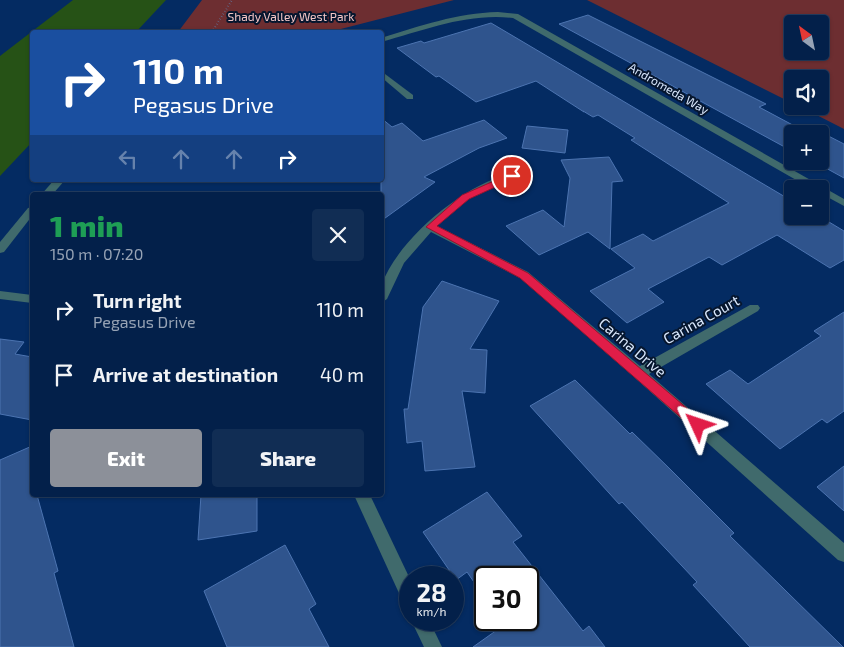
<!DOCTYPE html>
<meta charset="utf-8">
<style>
body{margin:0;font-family:"Exo 2",sans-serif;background:#112d54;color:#f1f3f6;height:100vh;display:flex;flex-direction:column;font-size:19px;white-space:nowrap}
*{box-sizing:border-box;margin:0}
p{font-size:16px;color:#97a3b5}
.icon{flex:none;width:28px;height:28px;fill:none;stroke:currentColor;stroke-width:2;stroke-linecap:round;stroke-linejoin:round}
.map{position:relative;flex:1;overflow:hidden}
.sheet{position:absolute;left:30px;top:192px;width:354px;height:305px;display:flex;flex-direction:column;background:#03204a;border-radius:5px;box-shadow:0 1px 4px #0004,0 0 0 1px #243e62}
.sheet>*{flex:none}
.top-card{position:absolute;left:30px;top:30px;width:354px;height:152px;border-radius:5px;box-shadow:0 1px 4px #0004,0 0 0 1px #243e62;background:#1a4fa0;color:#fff;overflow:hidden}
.needle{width:32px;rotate:327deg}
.fabs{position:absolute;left:784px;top:15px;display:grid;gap:10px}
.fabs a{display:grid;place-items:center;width:45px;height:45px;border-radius:5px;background:#03204a;box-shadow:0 1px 4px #0004,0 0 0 1px #243e62;font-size:25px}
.speed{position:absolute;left:399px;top:566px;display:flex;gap:10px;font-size:25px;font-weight:700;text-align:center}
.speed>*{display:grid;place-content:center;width:65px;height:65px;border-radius:50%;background:#03204a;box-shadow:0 1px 4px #0004,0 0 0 1px #243e62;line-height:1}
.speed small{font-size:12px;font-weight:400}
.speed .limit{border:2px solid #111;border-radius:8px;background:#fff;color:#111}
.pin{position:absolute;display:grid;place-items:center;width:42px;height:42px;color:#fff;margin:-21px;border:2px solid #fff;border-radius:50%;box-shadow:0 1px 5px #0007}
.me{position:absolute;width:55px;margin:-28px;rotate:312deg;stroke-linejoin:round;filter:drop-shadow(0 0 4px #0008)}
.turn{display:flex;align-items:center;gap:18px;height:105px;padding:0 20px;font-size:22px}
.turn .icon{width:65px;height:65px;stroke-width:2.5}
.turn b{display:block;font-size:35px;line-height:42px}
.lanes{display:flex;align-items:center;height:48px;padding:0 20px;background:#0003;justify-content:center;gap:25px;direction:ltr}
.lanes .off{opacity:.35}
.round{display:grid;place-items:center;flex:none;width:52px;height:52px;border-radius:5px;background:#112d54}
.summary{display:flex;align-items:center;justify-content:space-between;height:85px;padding:0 20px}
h1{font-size:30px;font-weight:800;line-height:38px;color:#1e9e55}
.button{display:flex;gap:10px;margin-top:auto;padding:10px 20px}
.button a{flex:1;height:58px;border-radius:5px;background:#8c9099;color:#fff;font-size:20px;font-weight:800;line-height:58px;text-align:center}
.button a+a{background:#112d54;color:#f1f3f6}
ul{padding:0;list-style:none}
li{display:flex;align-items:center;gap:15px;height:65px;padding:0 20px}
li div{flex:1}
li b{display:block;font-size:19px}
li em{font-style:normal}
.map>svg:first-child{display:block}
.green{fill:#6d2e31;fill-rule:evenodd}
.water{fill:#265216}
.building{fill:#2f548d;stroke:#4c74b1}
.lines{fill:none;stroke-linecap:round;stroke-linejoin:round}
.path{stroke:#637ea6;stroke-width:2;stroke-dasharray:0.5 2.5;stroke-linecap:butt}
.street{fill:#406a6c;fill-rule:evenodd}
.route{fill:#e11d48;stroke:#92132f}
.labels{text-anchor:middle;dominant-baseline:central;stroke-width:4;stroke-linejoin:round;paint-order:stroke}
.far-park-label{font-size:12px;fill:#f3c5c5;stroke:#06162e}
.far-street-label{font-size:12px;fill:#dae8fd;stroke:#06162e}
.street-label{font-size:15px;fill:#dae8fd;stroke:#06162e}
</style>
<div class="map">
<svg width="844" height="647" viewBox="0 0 844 647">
<rect width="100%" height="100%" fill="#042b62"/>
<g class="green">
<polygon points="202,0 454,0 329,32 178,32"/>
<path d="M 587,0 L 844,0 L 844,129 L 799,106 L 820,106 L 820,79 L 792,79 L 792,103 ZM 792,24 L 820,24 L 820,51 L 792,51 Z"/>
</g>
<polygon class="water" points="73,0 166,0 136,32 32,32 32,142 0,176 0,56"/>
<g class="building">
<polygon points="588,15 766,104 759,107 802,130 809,126 844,144 844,178 813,161 820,161 820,134 792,134 792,151 559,24"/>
<polygon points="491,23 792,201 792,216 819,216 844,231 844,260 830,268 777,235 722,265 709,257 648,289 664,302 627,323 590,291 635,268 611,249 643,234 653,241 729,203 631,140 635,138 598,115 593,117 583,111 584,112 536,81 476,102 439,76 436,77 397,48 421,41 424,43"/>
<polygon points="381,118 392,127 402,123 423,141 484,120 507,138 479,148 424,177 435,182 381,221"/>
<polygon points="527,126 568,130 565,153 522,148"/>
<polygon points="609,157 623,181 612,182 610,249 588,232 539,255 506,226 543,210 564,227 570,178 561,160"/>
<polygon points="442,281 499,301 470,349 487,350 485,393 462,391 475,467 425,471 422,441 407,443 404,409 408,409 423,307"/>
<polygon points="844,312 844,411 827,423 822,419 780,449 706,384 730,370 748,384 821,336 814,331"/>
<polygon points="0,339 24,342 15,354 32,357 32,420 0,414"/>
<polygon points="575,380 630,434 632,432 670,469 734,533 730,536 843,647 750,647 693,585 697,582 622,502 619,504 530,406"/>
<polygon points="32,446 32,495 37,495 58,571 54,573 74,647 0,647 0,460"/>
<polygon points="844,466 844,511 817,487"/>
<polygon points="487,492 522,536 513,542 583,631 589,626 605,647 473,647 511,620 528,620 528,578 485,578 485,598 467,572 456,580 423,532"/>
<polygon points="201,495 257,495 257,531 198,540"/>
<polygon points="285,545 316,604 309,609 329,647 227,647 204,591"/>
</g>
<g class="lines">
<polyline class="path" points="212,32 232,0"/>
<g class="street">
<path d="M 498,12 L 518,14 L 844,199 L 844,206 L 820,193 L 820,189 L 812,189 L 513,18 C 466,13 426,30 381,42 L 381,38 C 420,26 457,13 498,12 Z"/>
<polygon points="381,71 413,95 413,99 407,99 381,77"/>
<path d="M 511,173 L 516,176 L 515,178 L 469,199 L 437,226 L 528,272 L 640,366 L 750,305 L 758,305 L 760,308 L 758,311 L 649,374 L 844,543 L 844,562 L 838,560 L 634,377 L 520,278 L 431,232 L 404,263 L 387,299 L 381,303 C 381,297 380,290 382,284 C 399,238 464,185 511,173 Z"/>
<polygon points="54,180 65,180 52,195 41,195"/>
<polygon points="32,207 32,216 4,252 0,253 0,242 28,208"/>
<polygon points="0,291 32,295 32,303 0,299"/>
<polygon points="354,495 370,495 410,579 410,607 404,604"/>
<polygon points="411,620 429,620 442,647 424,647"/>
</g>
</g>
<polygon class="route" points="512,173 515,174 515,178 469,199 437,226 528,273 702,421 704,425 702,428 698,430 693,428 520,278 426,227 462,195"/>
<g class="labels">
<g class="far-park-label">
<text x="291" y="16">Shady Valley West Park</text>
</g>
<g class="far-street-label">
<text transform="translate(669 88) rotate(30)">Andromeda Way</text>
</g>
<g class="street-label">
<text transform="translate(701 319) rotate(-29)">Carina Court</text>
<text transform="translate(633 347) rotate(40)">Carina Drive</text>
</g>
</g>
</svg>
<div class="fabs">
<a><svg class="needle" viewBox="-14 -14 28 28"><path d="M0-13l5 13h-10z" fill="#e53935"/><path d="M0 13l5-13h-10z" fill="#97a3b5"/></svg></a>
<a><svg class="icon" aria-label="sound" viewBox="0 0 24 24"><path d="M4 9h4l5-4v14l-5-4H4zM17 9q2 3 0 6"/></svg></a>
<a>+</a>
<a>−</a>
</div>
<div class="speed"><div>28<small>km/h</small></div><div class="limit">30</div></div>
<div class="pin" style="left:512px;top:176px;background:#d93025"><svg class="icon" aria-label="arrive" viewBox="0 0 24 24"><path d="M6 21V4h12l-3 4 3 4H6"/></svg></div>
<svg class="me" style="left:698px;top:425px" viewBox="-20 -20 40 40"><path d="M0-17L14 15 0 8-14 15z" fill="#e11d48" stroke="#fff" stroke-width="4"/></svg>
<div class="top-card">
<div class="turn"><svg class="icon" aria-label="right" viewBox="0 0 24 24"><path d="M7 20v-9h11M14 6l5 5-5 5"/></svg><div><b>110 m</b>Pegasus Drive</div></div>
<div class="lanes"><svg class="icon off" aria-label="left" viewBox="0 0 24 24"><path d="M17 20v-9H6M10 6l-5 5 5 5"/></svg><svg class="icon off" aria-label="ahead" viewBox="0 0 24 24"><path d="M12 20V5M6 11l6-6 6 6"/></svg><svg class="icon off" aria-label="ahead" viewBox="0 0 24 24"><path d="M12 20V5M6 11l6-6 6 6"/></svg><svg class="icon" aria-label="right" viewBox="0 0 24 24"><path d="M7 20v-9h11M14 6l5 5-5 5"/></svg></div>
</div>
<section class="sheet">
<div class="summary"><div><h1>1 min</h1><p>150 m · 07:20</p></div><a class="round"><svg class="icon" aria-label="close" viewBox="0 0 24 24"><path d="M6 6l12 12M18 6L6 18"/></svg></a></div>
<ul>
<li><svg class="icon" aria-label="right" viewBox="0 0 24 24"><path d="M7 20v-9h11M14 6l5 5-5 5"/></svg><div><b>Turn right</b><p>Pegasus Drive</p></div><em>110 m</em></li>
<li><svg class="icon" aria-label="arrive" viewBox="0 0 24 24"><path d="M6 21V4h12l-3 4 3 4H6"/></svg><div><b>Arrive at destination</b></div><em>40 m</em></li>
</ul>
<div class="button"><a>Exit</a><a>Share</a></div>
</section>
</div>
